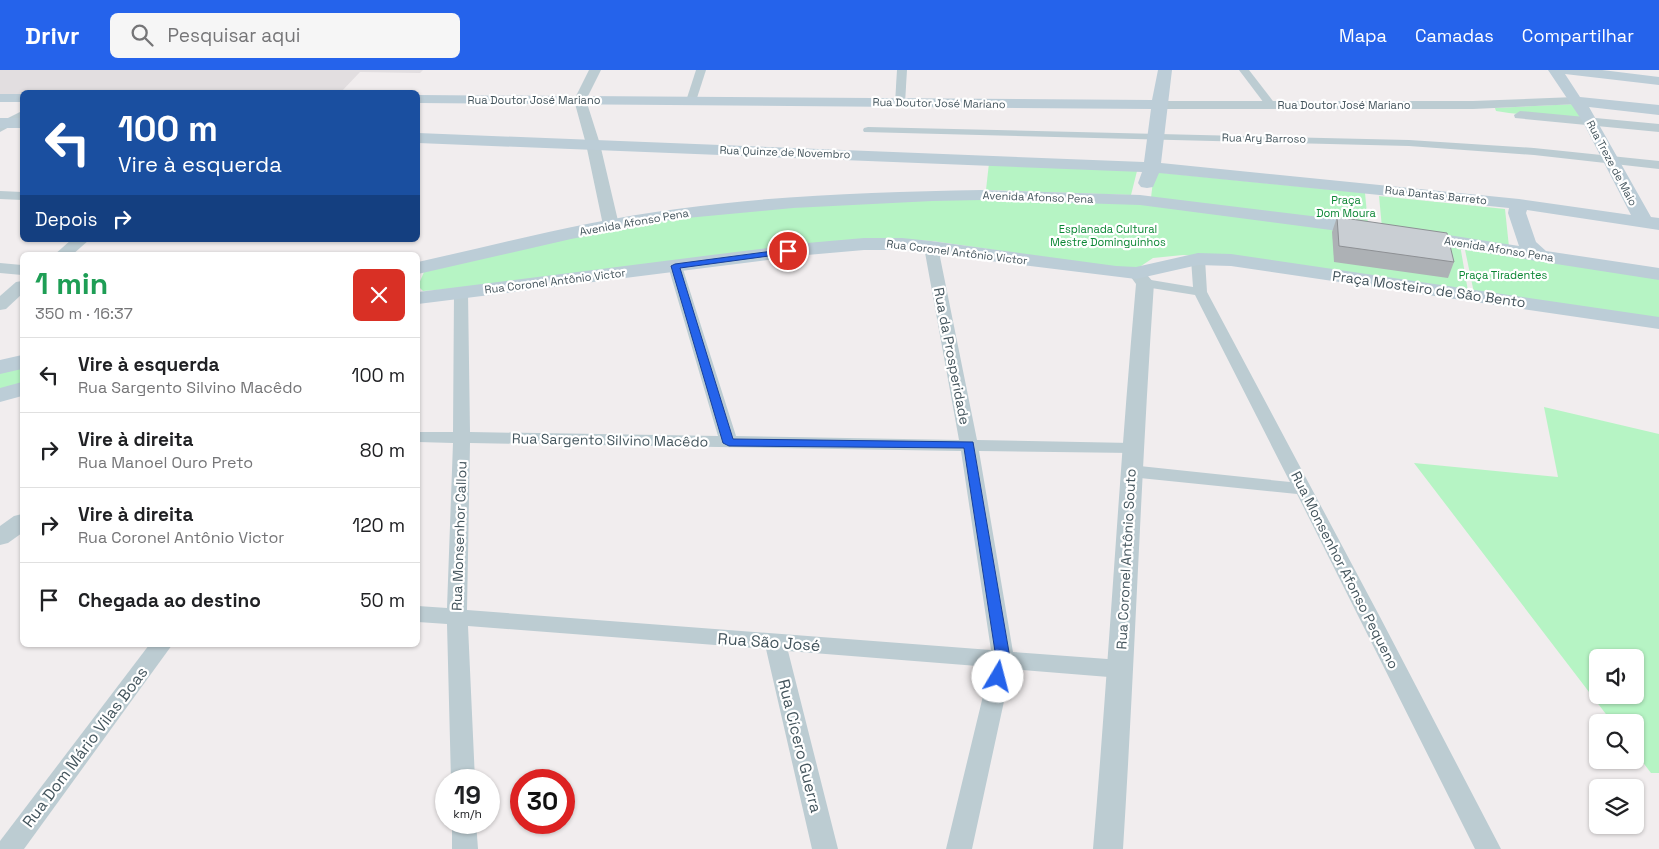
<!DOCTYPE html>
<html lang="pt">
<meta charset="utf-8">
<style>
body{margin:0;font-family:"Space Grotesk",sans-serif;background:#f6f6f6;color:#202124;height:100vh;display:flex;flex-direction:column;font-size:19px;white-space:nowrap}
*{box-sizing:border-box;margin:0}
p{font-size:16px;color:#757577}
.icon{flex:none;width:28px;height:28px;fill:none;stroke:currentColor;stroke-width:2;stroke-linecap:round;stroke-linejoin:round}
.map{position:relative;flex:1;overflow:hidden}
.details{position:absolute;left:20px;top:182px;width:400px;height:395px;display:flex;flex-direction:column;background:#fff;border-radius:8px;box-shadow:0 1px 4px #0004}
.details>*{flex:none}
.hud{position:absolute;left:20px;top:20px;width:400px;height:152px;border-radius:8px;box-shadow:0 1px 4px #0004;background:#1a4fa0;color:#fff;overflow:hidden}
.controls{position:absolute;left:1589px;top:579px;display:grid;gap:10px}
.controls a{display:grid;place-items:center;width:55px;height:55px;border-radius:8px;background:#fff;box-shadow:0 1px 4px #0004;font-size:25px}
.speed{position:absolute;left:435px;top:699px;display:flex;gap:10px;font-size:25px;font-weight:700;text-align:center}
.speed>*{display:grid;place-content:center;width:65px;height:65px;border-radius:50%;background:#fff;box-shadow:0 1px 4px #0004;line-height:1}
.speed small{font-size:12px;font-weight:400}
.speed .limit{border:8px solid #d22;background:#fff;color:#111}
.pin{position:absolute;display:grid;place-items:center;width:42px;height:42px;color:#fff;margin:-21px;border:2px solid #fff;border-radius:50%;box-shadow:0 1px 5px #0007}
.me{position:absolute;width:55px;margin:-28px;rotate:8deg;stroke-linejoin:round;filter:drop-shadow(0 0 4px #0008)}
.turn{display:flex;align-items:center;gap:18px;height:105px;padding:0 15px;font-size:22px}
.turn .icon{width:65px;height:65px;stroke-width:2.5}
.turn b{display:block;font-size:35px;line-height:42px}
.then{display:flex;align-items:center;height:48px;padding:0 15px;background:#0003;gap:10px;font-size:19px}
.round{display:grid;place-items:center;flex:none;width:52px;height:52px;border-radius:8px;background:#f6f6f6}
.overview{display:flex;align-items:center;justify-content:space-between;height:85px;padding:0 15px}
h1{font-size:30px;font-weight:800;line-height:38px;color:#1e9e55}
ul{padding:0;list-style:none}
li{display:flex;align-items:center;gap:15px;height:75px;padding:0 15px;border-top:1px solid #e0e0e0}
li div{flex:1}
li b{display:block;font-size:19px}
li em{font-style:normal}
header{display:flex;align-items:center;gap:30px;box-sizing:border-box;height:70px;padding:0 25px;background:#2563eb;color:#fff}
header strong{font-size:24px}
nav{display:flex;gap:28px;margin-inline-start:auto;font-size:18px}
.search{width:350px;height:45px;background:#f6f6f6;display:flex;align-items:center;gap:12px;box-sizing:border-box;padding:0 18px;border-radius:8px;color:#757577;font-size:19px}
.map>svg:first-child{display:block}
.education{fill:#e2dee0}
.green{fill:#b6f4c4;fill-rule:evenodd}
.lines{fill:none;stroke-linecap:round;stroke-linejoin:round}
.minor{fill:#bcccd2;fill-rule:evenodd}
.tertiary{fill:#bcccd2;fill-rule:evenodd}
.secondary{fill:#bccdd7;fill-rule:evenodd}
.wall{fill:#adb1b5}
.building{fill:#c9ced3;stroke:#8d9094}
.route{fill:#2563eb;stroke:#184099}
.labels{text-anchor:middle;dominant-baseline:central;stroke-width:4.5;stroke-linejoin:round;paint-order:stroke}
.far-street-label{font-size:11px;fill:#44555d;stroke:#fff}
.far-park-label{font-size:11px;fill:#0c8735;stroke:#fff}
.street-label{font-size:14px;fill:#44555d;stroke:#fff}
.near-street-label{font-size:16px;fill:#44555d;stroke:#fff}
</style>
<header>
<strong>Drivr</strong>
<div class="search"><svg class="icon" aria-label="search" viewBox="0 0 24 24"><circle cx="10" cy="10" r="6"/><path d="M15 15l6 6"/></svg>Pesquisar aqui</div>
<nav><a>Mapa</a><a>Camadas</a><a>Compartilhar</a></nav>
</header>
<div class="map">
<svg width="1659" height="779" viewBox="0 0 1659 779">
<rect width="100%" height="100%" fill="#f1edee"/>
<polygon class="education" points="0,0 423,0 420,3 360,2 341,22 22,22 22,26 0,26"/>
<g class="green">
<polygon points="1576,34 1587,51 1509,43 1496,41 1495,38"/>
<polygon points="989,93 1137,101 1131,125 986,120"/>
<polygon points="1154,102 1365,123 1368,154 1151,128"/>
<polygon points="1379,126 1505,139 1509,177 1382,158"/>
<polygon points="924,128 1138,133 1460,175 1468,221 1230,188 1183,185 1153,188 1135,200 932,171 876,168 450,219 423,221 418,216 424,202 600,160 702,144"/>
<polygon points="1464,175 1659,207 1659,251 1474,223"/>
<polygon points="22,293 22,316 0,322 0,298"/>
<path d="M 1544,337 L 1659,364 L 1659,703 L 1651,703 L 1635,682 L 1635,652 L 1612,652 L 1414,393 L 1558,407 ZM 1598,588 L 1635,588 L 1635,625 L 1598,625 Z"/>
</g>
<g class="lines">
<g class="minor">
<polygon points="696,0 706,0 696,31 691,34 686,31"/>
<polygon points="897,0 907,0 905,33 900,36 895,33"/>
<polygon points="1239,0 1249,0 1276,35 1275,37 1267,37"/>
<polygon points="868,57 1409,70 1534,78 1659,91 1659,99 1534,85 1409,76 864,62 863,60 864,58"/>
<polygon points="0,121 22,122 22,130 0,129"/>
<path d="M 931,173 L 938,177 L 977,370 L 1132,373 L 1138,374 L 1141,378 L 1138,382 L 1132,383 L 979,381 L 1013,582 L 1121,590 L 1129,593 L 1132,599 L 1129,605 L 1121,608 L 1011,599 L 972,779 L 946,779 L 990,597 L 788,581 L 838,779 L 812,779 L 766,579 L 468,556 L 475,710 L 451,710 L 447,554 L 418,552 L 418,536 L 447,538 L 453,373 L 418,372 L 418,362 L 453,362 L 454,223 L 456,220 L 466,220 L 468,223 L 470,362 L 718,366 L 668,196 L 675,192 L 682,196 L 736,366 L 959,370 L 924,177 ZM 470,373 L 961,381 L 991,580 L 467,540 Z"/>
<polygon points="1198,185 1205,189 1207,222 1380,547 1501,779 1475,779 1297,424 1130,407 1124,405 1121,401 1124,397 1130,395 1290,412 1195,225 1145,217 1138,213 1145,209 1193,217 1191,189"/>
<polygon points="149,575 172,575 24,779 0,779 0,771"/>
<polygon points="452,752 476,752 478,779 452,779"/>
</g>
<g class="tertiary">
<polygon points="589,0 601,0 586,30 600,74 619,155 617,158 605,158 603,155 586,74 574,30"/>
<polygon points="1575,27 1581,31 1579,34 1473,39 1159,39 1153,35 1159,31 1473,31"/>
<polygon points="22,41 22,50 0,62 0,52"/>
<polygon points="1520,41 1659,54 1659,62 1515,48 1514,45"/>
<polygon points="71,170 89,170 72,185 54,185"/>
<polygon points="0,193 22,195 22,205 0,203"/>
<path d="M 1136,198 L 1142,199 L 1154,213 C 1141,402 1135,590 1123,779 L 1093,779 C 1109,591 1119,402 1136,214 L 1128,203 L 1130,199 Z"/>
<polygon points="22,211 22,224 6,239 0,240 0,226 16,212"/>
<polygon points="22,444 22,463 8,473 0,475 0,456 14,446"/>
</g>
<g class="secondary">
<polygon points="1158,0 1172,0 1161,93 1519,129 1631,145 1583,52 1548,0 1602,0 1659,7 1659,15 1565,4 1580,27 1659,35 1659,45 1589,37 1651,147 1659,148 1659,160 1527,140 1526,143 1536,172 1546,181 1659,198 1659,210 1416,172 1409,170 1407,166 1409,162 1416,160 1519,176 1508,143 1509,138 1159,103 1153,117 1147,118 1141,117 1138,113 1142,102 418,73 418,63 1144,92 1151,39 418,33 418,25 1152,30"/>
<rect x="0" y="24" width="22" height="8"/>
<rect x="0" y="48" width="22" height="10"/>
<path d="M 982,120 L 1140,125 L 1369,153 L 1376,155 L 1378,159 L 1376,163 L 1369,165 L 1140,135 L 982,130 L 932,131 L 793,138 L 676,149 L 571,169 L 418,204 L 418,192 C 503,173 589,150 677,139 C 777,125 880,122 982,120 Z"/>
<polygon points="864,168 902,168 931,171 1116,196 1136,197 1198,183 1231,184 1659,247 1659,259 1231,196 1198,195 1136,209 902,180 864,180 807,185 418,234 418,222 807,173"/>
<polygon points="22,285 22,299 0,304 0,290"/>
<polygon points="22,312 22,326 0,332 0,318"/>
</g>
</g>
<polygon class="wall" points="1337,147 1454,192 1448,208 1334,192 1332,162"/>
<polygon class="building" points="1337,147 1447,163 1454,192 1339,176"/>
<polygon class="route" points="788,179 791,180 791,183 680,198 733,369 973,372 1010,588 1004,611 998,613 993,611 991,607 996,588 964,378 729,376 723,373 671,196 675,194"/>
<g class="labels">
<g class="far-street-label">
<text x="534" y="30">Rua Doutor José Mariano</text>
<text transform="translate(939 33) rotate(1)">Rua Doutor José Mariano</text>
<text x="1344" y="35">Rua Doutor José Mariano</text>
<text transform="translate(1264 68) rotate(1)">Rua Ary Barroso</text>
<text transform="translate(785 82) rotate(2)">Rua Quinze de Novembro</text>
<text transform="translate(1612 93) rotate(62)">Rua Treze de Maio</text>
<text transform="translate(1436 125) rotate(6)">Rua Dantas Barreto</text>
<text transform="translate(1038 127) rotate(2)">Avenida Afonso Pena</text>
<text transform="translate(634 152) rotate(-10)">Avenida Afonso Pena</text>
<text transform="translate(1499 179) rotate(9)">Avenida Afonso Pena</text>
<text transform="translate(957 182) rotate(7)">Rua Coronel Antônio Victor</text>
<text transform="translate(555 211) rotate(-7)">Rua Coronel Antônio Victor</text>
</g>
<g class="far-park-label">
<text x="1346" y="130">Praça<tspan x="1346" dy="13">Dom Moura</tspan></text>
<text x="1108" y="159">Esplanada Cultural<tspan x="1108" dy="13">Mestre Dominguinhos</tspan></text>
<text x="1503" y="205">Praça Tiradentes</text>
</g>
<g class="street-label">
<text transform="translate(1429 219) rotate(8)">Praça Mosteiro de São Bento</text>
<text transform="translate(952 286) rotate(79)">Rua da Prosperidade</text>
<text transform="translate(610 370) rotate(1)">Rua Sargento Silvino Macêdo</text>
<text transform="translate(459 466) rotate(-88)">Rua Monsenhor Callou</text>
<text transform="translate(1126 489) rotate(-87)">Rua Coronel Antônio Souto</text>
<text transform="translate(1345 500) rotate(63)">Rua Monsenhor Afonso Pequeno</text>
</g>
<g class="near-street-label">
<text transform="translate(769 572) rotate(4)">Rua São José</text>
<text transform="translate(800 676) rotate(76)">Rua Cícero Guerra</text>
<text transform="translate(85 677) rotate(-53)">Rua Dom Mário Vilas Boas</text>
</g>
</g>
</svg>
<div class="controls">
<a><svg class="icon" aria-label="sound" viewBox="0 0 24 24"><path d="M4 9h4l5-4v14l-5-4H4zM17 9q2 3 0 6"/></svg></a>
<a><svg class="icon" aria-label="search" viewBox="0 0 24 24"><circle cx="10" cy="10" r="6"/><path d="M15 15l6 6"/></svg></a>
<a><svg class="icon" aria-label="layers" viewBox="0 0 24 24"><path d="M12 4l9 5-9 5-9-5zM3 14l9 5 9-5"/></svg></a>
</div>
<div class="speed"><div>19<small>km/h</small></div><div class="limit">30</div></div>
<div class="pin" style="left:788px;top:181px;background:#d93025"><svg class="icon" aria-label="arrive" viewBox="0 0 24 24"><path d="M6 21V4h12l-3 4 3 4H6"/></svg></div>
<svg class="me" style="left:998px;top:607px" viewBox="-20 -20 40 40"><circle r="19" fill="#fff"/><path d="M0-13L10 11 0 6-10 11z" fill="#2563eb"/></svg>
<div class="hud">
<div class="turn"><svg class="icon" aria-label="left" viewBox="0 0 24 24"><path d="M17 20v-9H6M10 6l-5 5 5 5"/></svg><div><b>100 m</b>Vire à esquerda</div></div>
<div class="then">Depois<svg class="icon" aria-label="right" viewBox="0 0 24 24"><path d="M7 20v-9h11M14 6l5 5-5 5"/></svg></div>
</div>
<section class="details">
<div class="overview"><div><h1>1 min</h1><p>350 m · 16:37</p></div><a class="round" style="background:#d93025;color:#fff"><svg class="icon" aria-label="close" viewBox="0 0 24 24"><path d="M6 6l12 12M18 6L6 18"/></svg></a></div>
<ul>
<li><svg class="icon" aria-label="left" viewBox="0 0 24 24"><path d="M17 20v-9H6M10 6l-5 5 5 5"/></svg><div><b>Vire à esquerda</b><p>Rua Sargento Silvino Macêdo</p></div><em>100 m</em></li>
<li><svg class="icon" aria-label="right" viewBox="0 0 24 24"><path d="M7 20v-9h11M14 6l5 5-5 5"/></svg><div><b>Vire à direita</b><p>Rua Manoel Ouro Preto</p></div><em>80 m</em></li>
<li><svg class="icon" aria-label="right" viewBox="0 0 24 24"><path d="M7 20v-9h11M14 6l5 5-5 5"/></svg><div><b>Vire à direita</b><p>Rua Coronel Antônio Victor</p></div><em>120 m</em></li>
<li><svg class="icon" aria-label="arrive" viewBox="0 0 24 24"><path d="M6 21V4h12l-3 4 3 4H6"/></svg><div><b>Chegada ao destino</b></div><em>50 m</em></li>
</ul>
</section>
</div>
